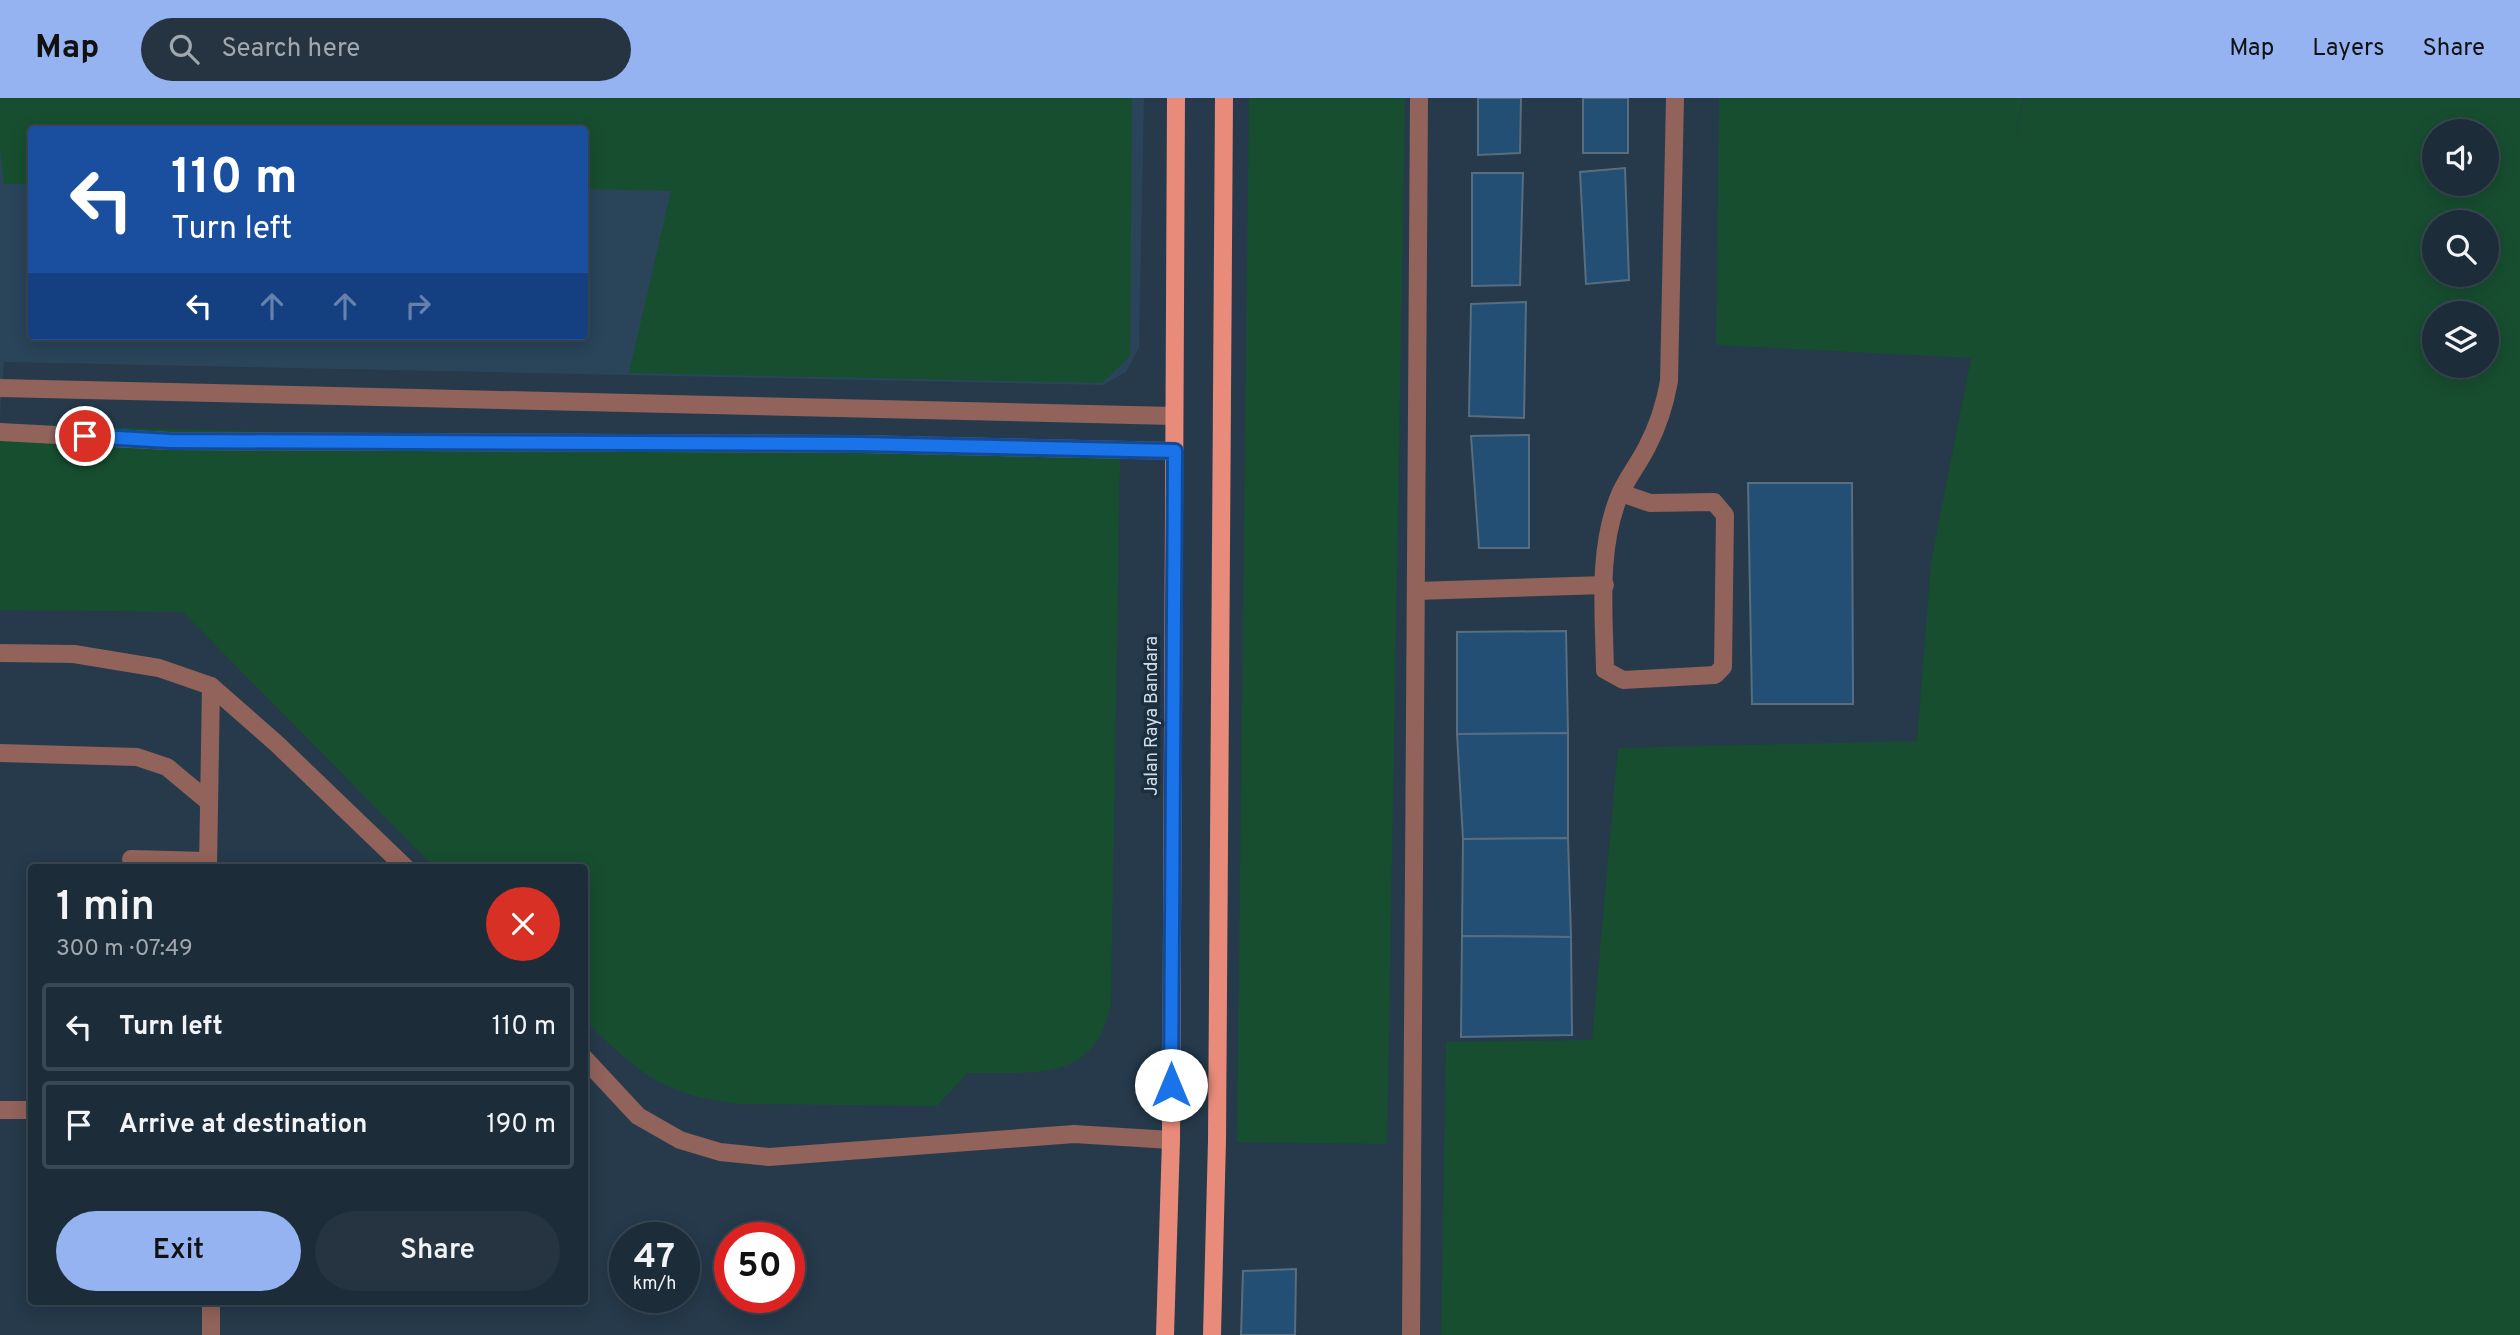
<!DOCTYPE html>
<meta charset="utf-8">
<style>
body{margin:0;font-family:Overpass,sans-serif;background:#253440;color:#f1f3f6;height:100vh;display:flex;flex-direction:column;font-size:26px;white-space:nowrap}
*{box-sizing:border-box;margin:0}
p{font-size:23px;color:#a0a7ae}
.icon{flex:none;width:38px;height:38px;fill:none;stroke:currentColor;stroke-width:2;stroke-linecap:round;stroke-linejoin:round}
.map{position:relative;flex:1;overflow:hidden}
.sheet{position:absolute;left:28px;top:766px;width:560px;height:441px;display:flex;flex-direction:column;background:#1c2c38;border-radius:7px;box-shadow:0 4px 18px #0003,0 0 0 2px #3a4853}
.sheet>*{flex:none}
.hud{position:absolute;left:28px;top:28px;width:560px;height:214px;border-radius:7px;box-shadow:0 4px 18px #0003,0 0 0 2px #3a4853;background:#1a4fa0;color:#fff;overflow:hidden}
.buttons{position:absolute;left:2422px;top:21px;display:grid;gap:14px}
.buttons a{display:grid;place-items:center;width:77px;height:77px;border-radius:50%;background:#1c2c38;box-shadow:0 4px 18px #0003,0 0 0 2px #3a4853;font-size:35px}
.speed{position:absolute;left:609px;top:1124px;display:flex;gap:14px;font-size:35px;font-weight:700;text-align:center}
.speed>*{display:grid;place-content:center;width:91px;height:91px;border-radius:50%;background:#1c2c38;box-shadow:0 4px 18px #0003,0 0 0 2px #3a4853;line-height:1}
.speed small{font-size:18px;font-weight:400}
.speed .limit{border:10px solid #d22;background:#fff;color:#111}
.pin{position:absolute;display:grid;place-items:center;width:60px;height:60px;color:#fff;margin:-30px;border:4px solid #fff;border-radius:50%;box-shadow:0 2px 7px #0007}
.me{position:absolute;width:77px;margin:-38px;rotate:0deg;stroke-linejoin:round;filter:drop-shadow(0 0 5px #0008)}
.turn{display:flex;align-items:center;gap:24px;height:147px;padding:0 28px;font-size:32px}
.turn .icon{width:91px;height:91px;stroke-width:2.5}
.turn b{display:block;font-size:49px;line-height:60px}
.lanes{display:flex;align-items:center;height:66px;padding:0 28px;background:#0003;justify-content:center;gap:35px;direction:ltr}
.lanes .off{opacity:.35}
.round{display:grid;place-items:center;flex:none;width:74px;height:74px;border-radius:37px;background:#253440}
.head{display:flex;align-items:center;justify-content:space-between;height:119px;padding:0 28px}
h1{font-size:42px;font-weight:600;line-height:52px}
.action{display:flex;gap:14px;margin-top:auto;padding:14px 28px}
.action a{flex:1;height:80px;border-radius:42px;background:#95b2f1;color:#111;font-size:28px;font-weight:600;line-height:80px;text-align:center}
.action a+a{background:#253440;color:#f1f3f6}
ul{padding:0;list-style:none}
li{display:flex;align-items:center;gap:21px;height:88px;margin:0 14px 10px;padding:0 14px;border:4px solid #3a4853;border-radius:7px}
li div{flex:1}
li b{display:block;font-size:26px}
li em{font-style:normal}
header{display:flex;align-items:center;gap:42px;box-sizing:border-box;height:98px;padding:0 35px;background:#95b2f1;color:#111}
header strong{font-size:33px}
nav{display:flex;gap:38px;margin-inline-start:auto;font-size:24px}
.search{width:490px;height:63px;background:#253440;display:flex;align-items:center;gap:18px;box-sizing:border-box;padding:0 24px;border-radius:38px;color:#a0a7ae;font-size:26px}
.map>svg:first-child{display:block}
.built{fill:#2a445a;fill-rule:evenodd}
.green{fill:#174e30;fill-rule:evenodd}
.building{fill:#224f73;stroke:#576d80;stroke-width:2}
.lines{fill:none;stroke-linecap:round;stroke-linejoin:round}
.minor{stroke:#91635a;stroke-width:18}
.major{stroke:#e88b7a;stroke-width:18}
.route-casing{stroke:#114b97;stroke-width:18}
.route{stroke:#1a73e8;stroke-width:12}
.labels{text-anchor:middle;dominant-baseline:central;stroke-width:7;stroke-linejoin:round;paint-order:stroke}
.street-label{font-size:18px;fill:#d2dee8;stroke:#1c2f40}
</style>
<header>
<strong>Map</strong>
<div class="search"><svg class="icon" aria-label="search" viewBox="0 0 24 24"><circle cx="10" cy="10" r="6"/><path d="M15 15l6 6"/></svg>Search here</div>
<nav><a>Map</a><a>Layers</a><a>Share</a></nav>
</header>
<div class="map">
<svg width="2520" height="1237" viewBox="0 0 2520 1237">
<rect width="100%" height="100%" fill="#263a4b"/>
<path class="built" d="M 0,0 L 1144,0 L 1139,250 L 1126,274 L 1103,287 L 4,264 L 0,318 ZM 32,32 L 584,32 L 584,238 L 32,238 Z"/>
<g class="green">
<polygon points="0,0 1132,0 1130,258 1102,285 629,275 671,93 585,91 584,32 32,32 31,86 4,86 0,51"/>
<polygon points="1249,0 1405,0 1387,1046 1237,1044"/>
<path d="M 1719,0 L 2023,0 L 2015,43 L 2024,0 L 2520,0 L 2520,1237 L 1441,1237 L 1446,944 L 1592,942 L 1618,650 L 1917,643 L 1931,464 L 1971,260 L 1716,247 ZM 2487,33 L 2487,86 L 2434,86 L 2434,33 ZM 2487,124 L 2487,177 L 2434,177 L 2434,124 ZM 2487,215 L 2487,268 L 2434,268 L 2434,215 Z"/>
<path d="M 6,326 L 1120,360 L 1111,903 C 1099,986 1031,974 967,975 L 937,1008 L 742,1006 C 665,999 637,974 585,922 L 584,770 L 435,770 L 183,514 L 0,512 L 0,331 Z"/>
</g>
<g class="building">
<polygon points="1478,0 1521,0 1520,55 1478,57"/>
<rect x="1583" y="0" width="45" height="55"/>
<polygon points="1625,70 1629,182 1586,186 1580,74"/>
<polygon points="1472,75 1523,75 1520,187 1472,188"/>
<polygon points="1526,204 1524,320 1469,318 1471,206"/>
<polygon points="1529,337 1529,450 1479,450 1471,338"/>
<polygon points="1748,385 1852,385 1853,606 1752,606"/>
<polygon points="1566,533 1568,635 1457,636 1457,534"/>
<polygon points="1568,635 1568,740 1463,741 1457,636"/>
<polygon points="1568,740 1571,839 1462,838 1463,741"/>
<polygon points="1462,838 1571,839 1572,937 1461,939"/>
<polygon points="1296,1171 1295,1237 1241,1237 1243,1173"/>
</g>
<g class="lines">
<g class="minor">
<polyline points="0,290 1173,318"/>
<polyline points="0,334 169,343 860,346 1175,353"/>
<path d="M 1621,395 L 1650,405 L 1714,404 L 1725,417 L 1723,569 L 1715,577 L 1623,582 L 1605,572 C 1604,514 1597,450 1620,396 C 1627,380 1639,365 1647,349 C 1658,328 1665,306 1669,283 L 1675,0"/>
<polyline points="1416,493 1605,487"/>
<polyline points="0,555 74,556 159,570 211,588 277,646 406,770"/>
<polyline points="0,655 137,659 167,669 209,704"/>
<polyline points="131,761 208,763"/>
<polyline points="208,770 211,588"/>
<polyline points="584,960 638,1018 680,1042 720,1054 769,1059 1074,1036 1171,1042"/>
<polyline points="0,1012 32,1012"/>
<polyline points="211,1204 211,1237"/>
<polyline points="1411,1237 1419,0"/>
</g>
<g class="major">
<polyline points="1165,1237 1171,1042 1176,0"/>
<polyline points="1212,1237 1217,1043 1224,0"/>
</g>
</g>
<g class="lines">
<defs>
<polyline id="route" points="85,338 169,343 860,346 1175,353 1171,987"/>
</defs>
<use href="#route" class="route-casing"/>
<use href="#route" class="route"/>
</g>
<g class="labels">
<g class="street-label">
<text transform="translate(1152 618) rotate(-90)">Jalan Raya Bandara</text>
</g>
</g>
</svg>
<div class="buttons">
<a><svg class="icon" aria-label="sound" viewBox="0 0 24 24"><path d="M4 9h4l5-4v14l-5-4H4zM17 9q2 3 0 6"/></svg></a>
<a><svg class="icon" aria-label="search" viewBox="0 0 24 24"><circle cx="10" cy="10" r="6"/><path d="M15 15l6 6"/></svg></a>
<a><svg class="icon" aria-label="layers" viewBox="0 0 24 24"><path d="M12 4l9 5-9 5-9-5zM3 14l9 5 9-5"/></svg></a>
</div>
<div class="speed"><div>47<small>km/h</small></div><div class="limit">50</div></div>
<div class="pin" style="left:85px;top:338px;background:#d93025"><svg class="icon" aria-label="arrive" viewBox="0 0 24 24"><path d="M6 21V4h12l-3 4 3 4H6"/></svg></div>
<svg class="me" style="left:1171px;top:987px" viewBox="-20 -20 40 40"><circle r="19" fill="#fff"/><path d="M0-13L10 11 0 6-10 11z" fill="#1a73e8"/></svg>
<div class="hud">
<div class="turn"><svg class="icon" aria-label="left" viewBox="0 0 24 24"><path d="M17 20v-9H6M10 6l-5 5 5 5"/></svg><div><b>110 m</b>Turn left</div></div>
<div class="lanes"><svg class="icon" aria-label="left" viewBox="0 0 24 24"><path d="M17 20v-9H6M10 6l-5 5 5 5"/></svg><svg class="icon off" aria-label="ahead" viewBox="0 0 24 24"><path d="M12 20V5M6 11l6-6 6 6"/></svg><svg class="icon off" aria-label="ahead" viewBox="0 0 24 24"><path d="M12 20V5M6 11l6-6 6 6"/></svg><svg class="icon off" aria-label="right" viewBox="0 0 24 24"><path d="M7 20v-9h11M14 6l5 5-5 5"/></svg></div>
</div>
<section class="sheet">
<div class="head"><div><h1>1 min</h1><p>300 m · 07:49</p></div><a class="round" style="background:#d93025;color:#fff"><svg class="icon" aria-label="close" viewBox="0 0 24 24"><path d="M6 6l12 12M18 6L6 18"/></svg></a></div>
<ul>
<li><svg class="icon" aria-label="left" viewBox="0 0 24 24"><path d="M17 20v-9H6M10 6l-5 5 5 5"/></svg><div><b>Turn left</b></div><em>110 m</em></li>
<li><svg class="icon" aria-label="arrive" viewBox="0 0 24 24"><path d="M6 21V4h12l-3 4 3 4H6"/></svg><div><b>Arrive at destination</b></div><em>190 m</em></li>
</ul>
<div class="action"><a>Exit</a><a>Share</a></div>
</section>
</div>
